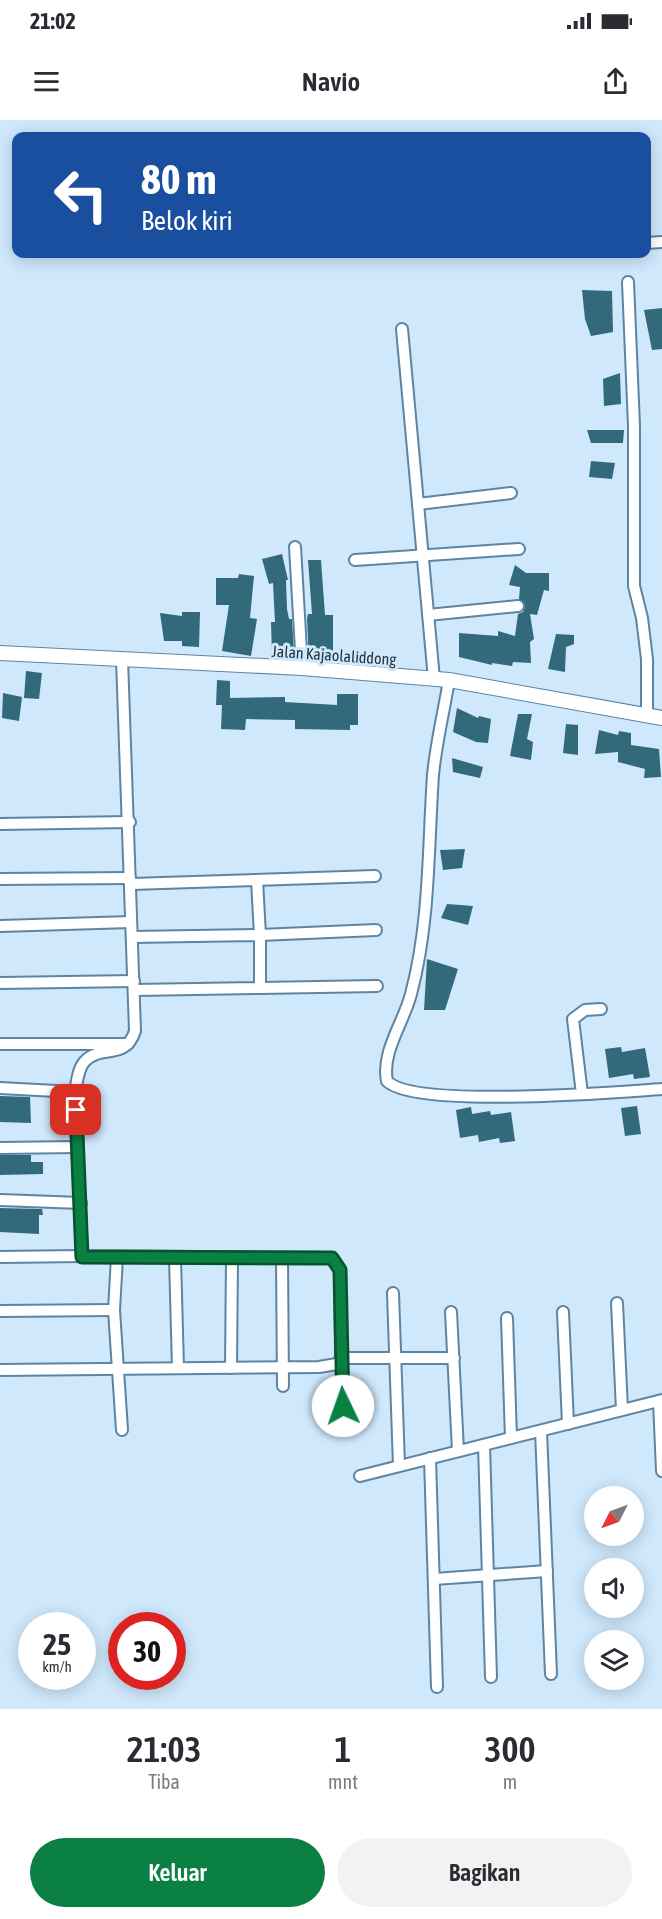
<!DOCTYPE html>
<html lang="id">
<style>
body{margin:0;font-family:"Asap Condensed",sans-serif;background:#f2f2f3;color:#2b2b33;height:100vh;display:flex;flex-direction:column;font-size:22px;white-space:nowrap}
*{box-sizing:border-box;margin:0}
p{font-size:20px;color:#7c7c81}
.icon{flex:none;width:33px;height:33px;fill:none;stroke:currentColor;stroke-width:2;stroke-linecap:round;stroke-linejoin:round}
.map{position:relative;height:1589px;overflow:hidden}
.details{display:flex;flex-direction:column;background:#fff;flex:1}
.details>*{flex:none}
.hud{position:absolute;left:12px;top:12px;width:639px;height:126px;border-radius:12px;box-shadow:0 3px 15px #0003;background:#1a4fa0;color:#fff;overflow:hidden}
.needle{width:39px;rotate:228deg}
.buttons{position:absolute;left:584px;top:1366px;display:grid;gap:12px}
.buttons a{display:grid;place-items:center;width:60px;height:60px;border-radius:50%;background:#fff;box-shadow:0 3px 15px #0003;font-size:30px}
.speed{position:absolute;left:18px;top:1492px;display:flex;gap:12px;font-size:30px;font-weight:700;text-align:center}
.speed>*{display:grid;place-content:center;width:78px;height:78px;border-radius:50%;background:#fff;box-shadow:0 3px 15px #0003;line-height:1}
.speed small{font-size:15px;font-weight:400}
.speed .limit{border:9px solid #d22;background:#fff;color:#111}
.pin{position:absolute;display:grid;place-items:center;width:51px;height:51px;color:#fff;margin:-26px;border-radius:12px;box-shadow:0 3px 9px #0006}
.me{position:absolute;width:66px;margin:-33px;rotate:357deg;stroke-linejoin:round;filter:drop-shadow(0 0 4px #0008)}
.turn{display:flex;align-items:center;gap:21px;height:126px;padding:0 30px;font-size:27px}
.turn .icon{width:78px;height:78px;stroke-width:2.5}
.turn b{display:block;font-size:42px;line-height:51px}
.eta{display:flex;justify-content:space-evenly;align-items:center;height:102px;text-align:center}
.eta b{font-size:36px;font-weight:600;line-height:42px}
.primary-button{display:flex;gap:12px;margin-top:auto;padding:12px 30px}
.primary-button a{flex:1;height:69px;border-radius:36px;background:#0b8043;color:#fff;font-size:24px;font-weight:600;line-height:69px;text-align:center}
.primary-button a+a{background:#f2f2f3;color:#2b2b33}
.status{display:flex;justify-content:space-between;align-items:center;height:42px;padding:0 30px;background:#fff;direction:ltr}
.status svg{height:16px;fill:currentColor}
header{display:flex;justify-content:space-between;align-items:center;height:78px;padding:0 30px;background:#fff;font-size:27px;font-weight:600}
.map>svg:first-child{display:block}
.building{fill:#32697b}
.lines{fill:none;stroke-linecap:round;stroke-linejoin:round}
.minor-casing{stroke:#5d85a3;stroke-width:14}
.tertiary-casing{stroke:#5d85a3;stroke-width:16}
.minor{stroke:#fff;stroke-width:10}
.tertiary{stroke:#fff;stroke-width:14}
.route-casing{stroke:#07532c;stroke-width:15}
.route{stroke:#0b8043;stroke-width:10}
.labels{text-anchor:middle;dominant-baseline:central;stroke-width:6;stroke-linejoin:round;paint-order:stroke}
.street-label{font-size:16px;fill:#263643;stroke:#cfe8fc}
</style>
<div class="status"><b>21:02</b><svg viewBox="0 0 49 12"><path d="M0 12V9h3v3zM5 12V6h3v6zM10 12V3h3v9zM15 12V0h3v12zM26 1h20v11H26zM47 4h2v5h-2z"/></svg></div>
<header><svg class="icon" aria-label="menu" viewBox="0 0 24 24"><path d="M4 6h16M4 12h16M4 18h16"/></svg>Navio<svg class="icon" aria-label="share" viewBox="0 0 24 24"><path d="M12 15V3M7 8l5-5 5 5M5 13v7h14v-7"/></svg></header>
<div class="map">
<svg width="662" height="1589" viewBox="0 0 662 1589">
<rect width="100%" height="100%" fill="#cfe8fc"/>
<g class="building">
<polygon points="582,170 612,171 613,212 591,216 585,199"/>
<polygon points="662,188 662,229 652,230 644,190"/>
<polygon points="620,253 621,284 604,286 603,259"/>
<polygon points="587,310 624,310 623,323 591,323"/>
<polygon points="591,341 615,343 612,359 589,357"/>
<polygon points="282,434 288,460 286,460 287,489 289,499 292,499 294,534 272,535 271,502 275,502 273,463 269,464 262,439"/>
<polygon points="308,440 321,440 325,495 333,495 333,542 309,540 307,498 308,494 312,494"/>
<polygon points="515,445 526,453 549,453 549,471 544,470 537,495 530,494 534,519 530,522 531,543 513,542 512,546 492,543 492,545 459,537 459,513 498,516 498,511 515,516 518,494 523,492 525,486 519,479 520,467 509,465"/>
<polygon points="239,454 254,456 250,498 257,499 251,536 222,531 229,485 216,485 216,458 238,458"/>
<polygon points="182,492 200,492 199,527 182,526 182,521 164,521 160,493 182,496"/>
<polygon points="556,514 574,515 574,524 566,527 565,552 548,549"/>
<polygon points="26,551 42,553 39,579 24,578"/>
<polygon points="217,560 230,561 230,578 285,577 285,582 337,585 337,574 358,574 358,605 350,605 350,610 295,609 295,600 246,599 245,610 221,609 222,585 216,585"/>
<polygon points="3,573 22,577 19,601 2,598"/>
<polygon points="457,588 478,598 479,596 491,599 488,623 476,622 453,612"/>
<polygon points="518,594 532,594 527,619 533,622 531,640 510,636"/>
<polygon points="566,604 578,605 578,635 563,633"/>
<polygon points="599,610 618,615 619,611 631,613 631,625 659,629 661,657 644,658 645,649 618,642 618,632 595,634"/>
<polygon points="452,638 483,647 480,658 453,652"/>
<polygon points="465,729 462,748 443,750 440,730"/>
<polygon points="447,784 473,786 468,805 441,798"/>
<polygon points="427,839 458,849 445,890 424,890"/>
<polygon points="621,927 622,932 645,928 650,957 634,959 633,954 609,958 605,929"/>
<polygon points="0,976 30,977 31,1003 0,1002"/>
<polygon points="637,986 641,1014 625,1016 621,988"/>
<polygon points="471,987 472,994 490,991 491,995 511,992 515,1021 500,1023 499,1018 479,1022 478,1015 460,1018 456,990"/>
<polygon points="0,1035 31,1035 31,1042 43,1042 43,1054 0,1055"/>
<polygon points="0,1088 42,1089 43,1095 39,1095 39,1114 0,1112"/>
</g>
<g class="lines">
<defs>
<g id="minor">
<polyline points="646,123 662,122"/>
<polyline points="628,162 634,306 634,466 642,498 647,539 647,596"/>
<polyline points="402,209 434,559"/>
<polyline points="418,384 511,373"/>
<polyline points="295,427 302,548"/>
<polyline points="355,440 519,429"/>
<polyline points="428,495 518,486"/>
<path d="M 449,560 C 444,591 436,623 433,655 C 428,728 430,803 411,874 C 404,902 381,932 387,961 C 414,989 617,972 662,969"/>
<polyline points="0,704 130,702"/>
<polyline points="0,759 130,758"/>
<polyline points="257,760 260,815 376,810"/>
<polyline points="131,764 375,756"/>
<polyline points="0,806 131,802"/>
<polyline points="132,817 260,815 260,868 134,870"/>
<polyline points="0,863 134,861"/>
<polyline points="260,868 377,866"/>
<polyline points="0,924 128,924"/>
<polyline points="0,968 75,972"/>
<polyline points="582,974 573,899 585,890 601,889"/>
<polyline points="0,1028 77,1027"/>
<polyline points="0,1080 81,1083"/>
<polyline points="0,1137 82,1136"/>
<polyline points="117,1137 114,1190 122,1310"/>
<polyline points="175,1138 178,1248"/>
<polyline points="282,1138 283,1266"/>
<polyline points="393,1173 399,1346"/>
<polyline points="617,1183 622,1290"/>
<polyline points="0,1191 114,1190"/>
<polyline points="451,1192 458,1331"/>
<polyline points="563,1192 568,1304"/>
<polyline points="507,1198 511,1318"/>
<polyline points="231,1248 232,1138"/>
<path d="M 0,1250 L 319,1247 L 337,1244 L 341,1238 L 340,1150 L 332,1138 L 82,1136 L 75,972 C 77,962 78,948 85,941 C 102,924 125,941 135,911 L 122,539"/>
<polyline points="659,1281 662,1351"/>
<polyline points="343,1286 341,1238 454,1238"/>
<polyline points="541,1311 551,1554"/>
<polyline points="484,1325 491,1557"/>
<polyline points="430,1338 437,1567"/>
<polyline points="360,1356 662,1280"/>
<polyline points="434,1459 547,1451"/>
</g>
<polyline id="tertiary" points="0,533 302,548 449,560 662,598"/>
</defs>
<use href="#minor" class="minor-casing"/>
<use href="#tertiary" class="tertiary-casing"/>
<use href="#minor" class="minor"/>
<use href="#tertiary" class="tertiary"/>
</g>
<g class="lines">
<defs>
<polyline id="route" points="76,990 82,1137 332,1138 340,1150 343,1286"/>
</defs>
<use href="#route" class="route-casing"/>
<use href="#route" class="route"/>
</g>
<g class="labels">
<g class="street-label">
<text transform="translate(334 535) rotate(4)">Jalan Kajaolaliddong</text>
</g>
</g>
</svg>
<div class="buttons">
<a><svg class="needle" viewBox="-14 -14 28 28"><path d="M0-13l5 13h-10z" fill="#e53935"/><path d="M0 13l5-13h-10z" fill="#7c7c81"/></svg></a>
<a><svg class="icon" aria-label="sound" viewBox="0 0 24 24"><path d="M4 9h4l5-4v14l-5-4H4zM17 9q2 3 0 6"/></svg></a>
<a><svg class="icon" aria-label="layers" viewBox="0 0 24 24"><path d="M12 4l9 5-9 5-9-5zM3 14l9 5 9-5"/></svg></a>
</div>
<div class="speed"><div>25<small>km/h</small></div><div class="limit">30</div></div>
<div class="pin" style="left:76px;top:990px;background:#d93025"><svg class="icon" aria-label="arrive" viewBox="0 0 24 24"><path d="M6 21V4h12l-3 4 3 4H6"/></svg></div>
<svg class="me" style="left:343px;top:1286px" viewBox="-20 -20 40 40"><circle r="19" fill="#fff"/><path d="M0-13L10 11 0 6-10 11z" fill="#0b8043"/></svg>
<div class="hud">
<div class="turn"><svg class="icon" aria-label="left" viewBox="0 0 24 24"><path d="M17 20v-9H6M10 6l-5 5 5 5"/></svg><div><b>80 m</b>Belok kiri</div></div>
</div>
</div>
<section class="details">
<div class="eta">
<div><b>21:03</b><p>Tiba</p></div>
<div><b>1</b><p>mnt</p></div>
<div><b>300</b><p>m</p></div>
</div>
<div class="primary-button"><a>Keluar</a><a>Bagikan</a></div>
</section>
